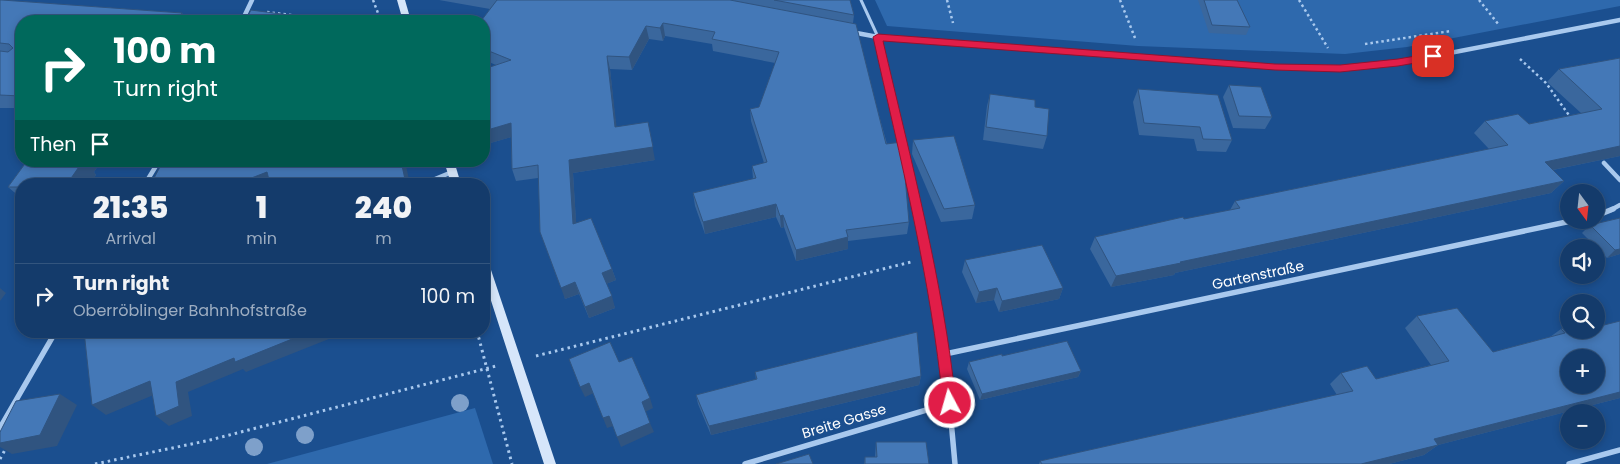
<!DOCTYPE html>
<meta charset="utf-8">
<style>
body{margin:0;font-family:Poppins,sans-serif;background:#214673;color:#f1f3f6;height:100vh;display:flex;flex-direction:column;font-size:19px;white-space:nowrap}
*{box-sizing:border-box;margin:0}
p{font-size:16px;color:#9dadc1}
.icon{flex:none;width:28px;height:28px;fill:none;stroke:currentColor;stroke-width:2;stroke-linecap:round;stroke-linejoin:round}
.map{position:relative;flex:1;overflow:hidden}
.side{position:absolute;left:15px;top:178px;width:475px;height:160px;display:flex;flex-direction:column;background:#143b6b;border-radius:20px;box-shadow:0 2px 8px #0003,0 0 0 1px #33557e}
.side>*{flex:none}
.banner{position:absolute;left:15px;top:15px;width:475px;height:152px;border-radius:20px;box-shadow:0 2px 8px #0003,0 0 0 1px #33557e;background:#00695c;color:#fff;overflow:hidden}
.needle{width:32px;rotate:165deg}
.controls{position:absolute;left:1560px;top:184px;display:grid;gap:10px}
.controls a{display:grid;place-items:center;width:45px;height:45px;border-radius:50%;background:#143b6b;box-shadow:0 2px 8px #0003,0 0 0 1px #33557e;font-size:25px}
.pin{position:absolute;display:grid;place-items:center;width:42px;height:42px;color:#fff;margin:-21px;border-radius:10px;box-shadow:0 2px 8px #0006}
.me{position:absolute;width:55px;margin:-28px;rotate:354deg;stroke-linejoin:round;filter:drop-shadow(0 0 4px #0008)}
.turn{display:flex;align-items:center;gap:18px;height:105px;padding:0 15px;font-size:22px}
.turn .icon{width:65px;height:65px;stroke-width:2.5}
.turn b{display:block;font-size:35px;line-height:42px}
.then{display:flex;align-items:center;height:48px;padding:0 15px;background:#0003;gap:10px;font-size:19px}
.eta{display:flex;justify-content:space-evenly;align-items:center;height:85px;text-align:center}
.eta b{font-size:30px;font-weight:800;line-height:35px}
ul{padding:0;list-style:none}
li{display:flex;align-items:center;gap:15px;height:65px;padding:0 15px;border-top:1px solid #33557e}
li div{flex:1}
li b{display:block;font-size:19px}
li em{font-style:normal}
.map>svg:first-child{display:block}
.green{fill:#2e69ad}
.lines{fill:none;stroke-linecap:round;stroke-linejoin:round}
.path-far1{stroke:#a9c9ee;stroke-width:2.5;stroke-dasharray:2.5 3;stroke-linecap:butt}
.path{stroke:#a9c9ee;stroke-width:3;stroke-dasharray:2.5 4;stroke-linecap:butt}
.service{stroke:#a9c9ee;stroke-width:3}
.minor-far1{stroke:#a9c9ee;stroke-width:4.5}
.minor{stroke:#a9c9ee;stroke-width:5.5}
.secondary{fill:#d6e6fa;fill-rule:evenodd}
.tree{fill:#7ea0ca}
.wall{fill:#3a679d}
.shaded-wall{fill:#305480}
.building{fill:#4478b7;stroke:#305480;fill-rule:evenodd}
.route{fill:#e11d48;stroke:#92132f}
.labels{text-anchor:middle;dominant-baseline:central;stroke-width:5;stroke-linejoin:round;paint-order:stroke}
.street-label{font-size:14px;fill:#fff;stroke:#1b4f8f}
</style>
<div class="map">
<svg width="1620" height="464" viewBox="0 0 1620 464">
<rect width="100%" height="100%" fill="#1b4f8f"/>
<g class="green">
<polygon points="875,0 1620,0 1620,6 1407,47 1345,54 1138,46 887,26"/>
<polygon points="475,408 493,464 267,464"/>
</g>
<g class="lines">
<g class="path-far1">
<polyline points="373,0 381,21"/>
<polyline points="947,0 953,23"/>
<polyline points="1120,0 1135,38"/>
<polyline points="1299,0 1328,48"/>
<polyline points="1479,0 1499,25"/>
<polyline points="267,12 340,21"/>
<polyline points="1365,44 1451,31"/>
<polyline points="1520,59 1546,83 1571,118"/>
</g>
<g class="path">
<polyline points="477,331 512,464"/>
<polyline points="536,356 911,262"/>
<polyline points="0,459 6,448"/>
<polyline points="95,464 206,441 496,366"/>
</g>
<polyline class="service" points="861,0 878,37"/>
<g class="minor-far1">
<polyline points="242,21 252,0"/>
<polyline points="851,32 878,37 1275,67 1340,68 1398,63 1620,20"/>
<polyline points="878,37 917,210"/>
<polyline points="1604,163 1620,180"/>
<polyline points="145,184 159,161"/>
<polyline points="423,184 452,172"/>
<polyline points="1611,210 1620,205"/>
</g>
<g class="minor">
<polyline points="917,209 928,258 945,354 955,464"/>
<polyline points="1596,216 1613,209"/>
<polyline points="945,354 1576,220"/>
<polyline points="0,428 56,331"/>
<polyline points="745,464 950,403"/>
<polyline points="1569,464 1620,450"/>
</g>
<g class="secondary">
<polygon points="397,0 405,0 411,21 403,21"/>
<polygon points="444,161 454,161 461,184 451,184"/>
<polygon points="484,260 488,261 489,264 556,464 544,464 484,279"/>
</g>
</g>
<g class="tree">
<circle cx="460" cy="403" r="9"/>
<circle cx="305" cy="435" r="9"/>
<circle cx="254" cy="447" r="9"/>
</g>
<g class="wall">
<polygon points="0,0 182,13 188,21 21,21 21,108 0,108"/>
<polygon points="439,0 850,0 854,15 853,23 909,222 907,234 848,241 848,249 796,261 784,227 781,228 776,217 705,234 695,206 693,193 753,179 752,166 764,163 751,121 750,109 759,107 775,63 713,51 712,44 665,36 663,41 649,39 632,70 610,69 616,127 655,160 573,173 576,223 612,269 616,280 606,284 615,308 589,318 579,294 565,299 538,178 516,181 512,169 511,137 487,144 496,65 484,60 484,21 490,9"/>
<polygon points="1198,0 1237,0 1250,27 1246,35 1209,33"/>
<polygon points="1620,58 1620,156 1553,170 1564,181 1551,193 1175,273 1174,275 1111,287 1090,249 1095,237 1230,210 1235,201 1489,149 1474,133 1485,121 1529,124 1581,113 1547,82 1559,69"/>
<polygon points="1229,85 1272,117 1265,129 1233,128 1223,97"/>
<polygon points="1138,89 1232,140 1226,152 1197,151 1194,139 1139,135 1133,102"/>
<polygon points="990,94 1035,107 1047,136 1043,149 983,140 987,106"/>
<polygon points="913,140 975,205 972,219 941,222 912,154"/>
<polygon points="27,161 101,161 94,172 96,175 90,184 21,184 21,198 8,187"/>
<polygon points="1620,218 1620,254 1607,258 1582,233 1590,225"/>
<polygon points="965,260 1063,288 1059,299 999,312 994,300 976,303 962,272"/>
<polygon points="1417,316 1493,352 1550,337 1561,329 1620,398 1438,445 1424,455 1389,464 1039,464 1040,461 1337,395 1330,384 1341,373 1376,379 1431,365 1405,328"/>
<polygon points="1002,356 1081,371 1078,377 980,400 967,369 969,362"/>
<polygon points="755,372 921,376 919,385 711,435 698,404 696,395 756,380"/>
<polygon points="876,442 929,464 864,464 865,457 875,457"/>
</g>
<g class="shaded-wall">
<polygon points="182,13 188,21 175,21"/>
<polygon points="663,23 665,36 663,41 660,28"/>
<polygon points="646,26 649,39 632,70 629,57"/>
<polygon points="607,56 610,69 618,139 615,127"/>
<polygon points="648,122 655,160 573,173 577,236 573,224 569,160"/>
<polygon points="511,123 515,136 487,144 484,136 484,131"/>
<polygon points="1620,146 1620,156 1533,174 1545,162"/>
<polygon points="80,161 101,161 94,172 96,175 90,184 67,184"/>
<polygon points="401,161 405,161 410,184 406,184"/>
<polygon points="267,172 275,184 236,184"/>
<polygon points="1564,181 1551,193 1175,273 1174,275 1111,287 1116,276 1180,262"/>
<polygon points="776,204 776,217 705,234 703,222"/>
<polygon points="783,215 784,227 781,228 780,216"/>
<polygon points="848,237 848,249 796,261 796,250"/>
<polygon points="1620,249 1620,254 1607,258 1615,250"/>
<polygon points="612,269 616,280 606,284 602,273"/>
<polygon points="575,282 579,294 565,299 561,288"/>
<polygon points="0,288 6,293 0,301"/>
<polygon points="997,288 994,300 976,303 979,292"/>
<polygon points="1063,288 1059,299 999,312 1002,301"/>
<polygon points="612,296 615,308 589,318 585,307"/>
<polygon points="312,331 349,331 246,372 243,369 188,392 192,416 169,426 156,416 176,382 234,358"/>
<polygon points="1081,371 1078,377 980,400 982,394"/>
<polygon points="921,376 919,385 711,435 709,426"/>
<polygon points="150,381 163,391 106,415 92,405"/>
<polygon points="589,383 594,393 585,397 580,387"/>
<polygon points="1620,392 1620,398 1438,445 1424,455 1389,464 1361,464 1434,439"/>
<polygon points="60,394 77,405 57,446 12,454 0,447 0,443"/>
<polygon points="650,398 653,408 645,412 642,402"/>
<polygon points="609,416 613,426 607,428 603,418"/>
<polygon points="650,423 654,432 621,447 617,437"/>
</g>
<g class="building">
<polygon points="0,0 2,0 182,13 175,21 21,21 21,96 0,95 0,51 8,52 13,48 9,44 0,43"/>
<polygon points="497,0 730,0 856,24 886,144 902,142 909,222 846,230 848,237 796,250 783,215 780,216 776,204 703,222 693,193 756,178 752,166 767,162 750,109 759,107 779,52 712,39 715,32 663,23 660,28 646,26 629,57 607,56 615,127 648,122 653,147 569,160 573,224 591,218 612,269 602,273 612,296 585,307 575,282 561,288 540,232 538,165 512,169 511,123 484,131 484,69 511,60 484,49 484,21 481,21"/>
<polygon points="774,0 850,0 854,15"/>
<polygon points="1204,0 1237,0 1250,27 1212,25"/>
<polygon points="251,10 327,20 326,21 245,21"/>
<polygon points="1620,58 1620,146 1545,162 1564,181 1180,262 1181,263 1116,276 1095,237 1183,217 1184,219 1240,208 1235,201 1508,145 1485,121 1518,114 1529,124 1602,109 1559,69"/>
<polygon points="1229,85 1261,87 1272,117 1239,116"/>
<polygon points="1138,89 1218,95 1232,140 1203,139 1200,127 1144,123"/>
<polygon points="990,94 1035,100 1035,107 1049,109 1047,136 986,127"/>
<polygon points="954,136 975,205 944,209 913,140"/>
<polygon points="27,161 83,161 67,184 21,184 21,187 8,187"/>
<polygon points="163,161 401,161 406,184 270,184 267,172 236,184 151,184"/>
<polygon points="1620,218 1620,249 1615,250 1590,225"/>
<polygon points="1042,245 1063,288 1002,301 997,288 979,292 965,260"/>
<path d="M 1457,308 L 1493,352 L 1565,333 L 1561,329 L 1569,327 L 1569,330 L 1596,330 L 1596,320 L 1599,319 L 1604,325 L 1620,321 L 1620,392 L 1434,439 L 1438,445 L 1361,464 L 1042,464 L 1040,461 L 1353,391 L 1341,373 L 1367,366 L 1376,379 L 1449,361 L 1417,316 ZM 1569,358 L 1596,358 L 1596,385 L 1569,385 Z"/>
<polygon points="84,331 312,331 235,362 234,358 176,382 179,406 156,416 150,381 92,405"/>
<polygon points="917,332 921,376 709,426 696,395 757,379 755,372"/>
<polygon points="1067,341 1081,371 982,394 969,362 1002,354 1002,356"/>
<polygon points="610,342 619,362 632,357 650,398 642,402 650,423 617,437 609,416 603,418 589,383 580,387 569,359"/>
<polygon points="60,394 40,435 0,443 0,432 16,401"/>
<polygon points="876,442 926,442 929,464 865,464 865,457 877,457"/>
<polygon points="809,454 813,464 776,464"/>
</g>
<path class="route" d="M 878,34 L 1275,64 L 1340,65 L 1398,59 L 1433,53 L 1438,56 L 1433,60 L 1398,66 L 1340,72 L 1275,70 L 883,41 C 911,161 943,280 956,403 L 954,407 L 950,409 L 945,407 L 943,403 C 931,279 900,158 873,37 Z"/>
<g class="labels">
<g class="street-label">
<text transform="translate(1258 275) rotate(-12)">Gartenstraße</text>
<text transform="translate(844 421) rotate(-17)">Breite Gasse</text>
</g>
</g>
</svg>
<div class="controls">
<a><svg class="needle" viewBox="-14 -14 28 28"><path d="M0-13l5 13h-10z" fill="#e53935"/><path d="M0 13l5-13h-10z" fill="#9dadc1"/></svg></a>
<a><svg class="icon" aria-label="sound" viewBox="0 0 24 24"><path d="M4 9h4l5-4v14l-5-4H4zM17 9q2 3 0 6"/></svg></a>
<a><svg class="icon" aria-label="search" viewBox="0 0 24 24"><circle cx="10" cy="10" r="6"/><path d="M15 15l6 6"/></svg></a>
<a>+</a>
<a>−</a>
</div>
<div class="pin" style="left:1433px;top:56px;background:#d93025"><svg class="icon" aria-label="arrive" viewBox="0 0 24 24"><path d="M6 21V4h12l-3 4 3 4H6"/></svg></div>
<svg class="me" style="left:950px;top:403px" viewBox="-20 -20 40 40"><circle r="17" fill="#e11d48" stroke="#fff" stroke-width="3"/><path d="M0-11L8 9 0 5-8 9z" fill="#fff"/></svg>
<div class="banner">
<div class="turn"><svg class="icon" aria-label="right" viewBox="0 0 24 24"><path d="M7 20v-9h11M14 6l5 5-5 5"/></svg><div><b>100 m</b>Turn right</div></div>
<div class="then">Then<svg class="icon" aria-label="arrive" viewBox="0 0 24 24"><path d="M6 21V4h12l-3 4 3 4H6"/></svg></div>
</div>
<section class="side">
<div class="eta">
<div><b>21:35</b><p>Arrival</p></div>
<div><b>1</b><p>min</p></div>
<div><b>240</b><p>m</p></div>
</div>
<ul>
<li><svg class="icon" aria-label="right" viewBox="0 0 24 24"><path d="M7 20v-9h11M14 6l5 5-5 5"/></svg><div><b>Turn right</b><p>Oberröblinger Bahnhofstraße</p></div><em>100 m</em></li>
</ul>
</section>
</div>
